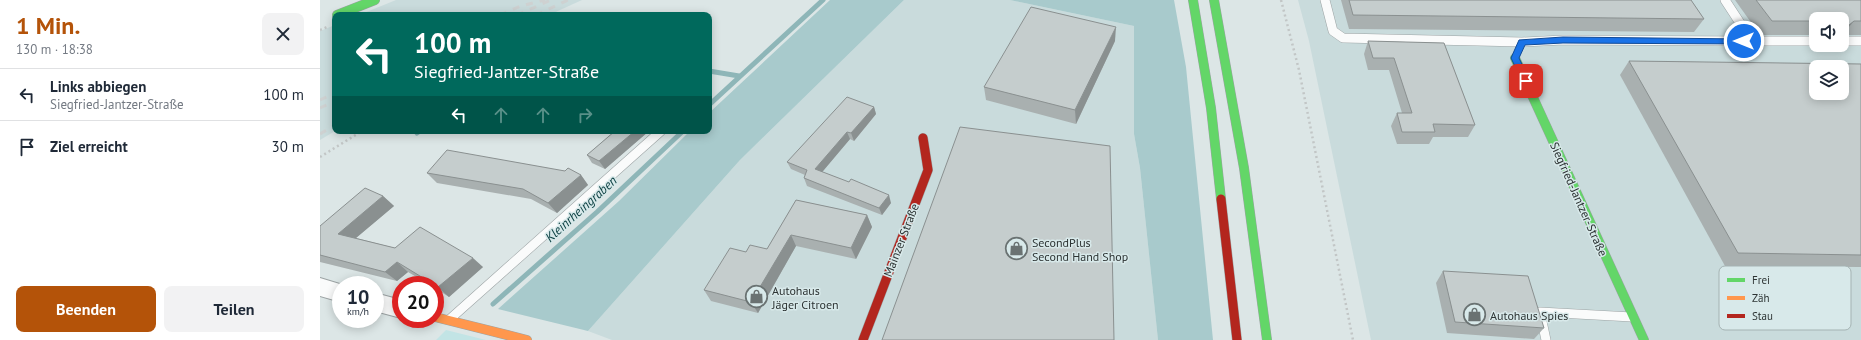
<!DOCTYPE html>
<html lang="de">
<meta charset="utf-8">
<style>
body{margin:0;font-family:"PT Sans",sans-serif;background:#f2f2f3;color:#1f2937;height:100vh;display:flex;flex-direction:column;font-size:15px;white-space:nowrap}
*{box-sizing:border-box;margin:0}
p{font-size:13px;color:#747a83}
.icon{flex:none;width:22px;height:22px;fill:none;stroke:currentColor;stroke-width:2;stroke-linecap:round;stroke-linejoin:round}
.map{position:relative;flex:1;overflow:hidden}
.panel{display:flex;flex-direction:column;background:#fff;width:320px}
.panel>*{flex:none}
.hud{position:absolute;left:12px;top:12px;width:380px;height:122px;border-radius:8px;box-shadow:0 2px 10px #0003;background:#00695c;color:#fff;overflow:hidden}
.tools{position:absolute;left:1489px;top:12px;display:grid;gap:8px}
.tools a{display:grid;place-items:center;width:40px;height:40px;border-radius:8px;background:#fff;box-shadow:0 2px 10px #0003;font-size:20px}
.speed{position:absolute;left:12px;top:276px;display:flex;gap:8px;font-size:20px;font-weight:700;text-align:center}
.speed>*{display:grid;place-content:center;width:52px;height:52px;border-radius:50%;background:#fff;box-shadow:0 2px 10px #0003;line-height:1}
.speed small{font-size:10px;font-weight:400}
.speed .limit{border:6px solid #d22;background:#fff;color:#111}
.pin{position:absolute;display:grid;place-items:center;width:34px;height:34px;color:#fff;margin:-17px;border-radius:8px;box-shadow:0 2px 6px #0006}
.me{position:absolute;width:44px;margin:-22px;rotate:270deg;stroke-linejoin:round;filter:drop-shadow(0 0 3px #0008)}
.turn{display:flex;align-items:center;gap:14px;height:84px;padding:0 16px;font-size:18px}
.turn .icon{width:52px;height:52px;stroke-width:2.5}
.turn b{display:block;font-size:28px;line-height:34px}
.lanes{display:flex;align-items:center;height:38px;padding:0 16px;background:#0003;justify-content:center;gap:20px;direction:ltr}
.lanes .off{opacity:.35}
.round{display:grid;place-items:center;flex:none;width:42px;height:42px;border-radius:8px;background:#f2f2f3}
.headline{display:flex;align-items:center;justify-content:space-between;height:68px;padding:0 16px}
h1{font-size:24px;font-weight:700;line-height:30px;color:#b45309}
.cta{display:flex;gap:8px;margin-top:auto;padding:8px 16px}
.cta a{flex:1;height:46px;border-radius:8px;background:#b45309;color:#fff;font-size:16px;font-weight:700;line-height:46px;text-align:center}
.cta a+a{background:#f2f2f3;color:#1f2937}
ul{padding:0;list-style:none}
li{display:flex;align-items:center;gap:12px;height:52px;padding:0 16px;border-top:1px solid #e0e1e3}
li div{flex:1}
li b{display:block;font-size:15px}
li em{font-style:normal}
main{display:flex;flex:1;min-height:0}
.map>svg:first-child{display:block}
.built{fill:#c9dbdc;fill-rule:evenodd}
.green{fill:#c2e4e5}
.forest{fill:#a8cacc}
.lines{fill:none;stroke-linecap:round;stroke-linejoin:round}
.stream{stroke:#8eb6b8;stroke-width:5}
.lane-casing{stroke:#9ca3a4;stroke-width:10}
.street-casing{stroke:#9ca3a4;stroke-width:2}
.fast-casing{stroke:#9ca3a4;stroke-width:10}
.slow-casing{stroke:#9ca3a4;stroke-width:10}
.jam-casing{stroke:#9ca3a4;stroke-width:10}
.path{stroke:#c2c6c6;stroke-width:2.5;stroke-dasharray:2 3;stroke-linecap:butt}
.lane{stroke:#fafbfb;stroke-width:9}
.street{fill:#fafbfb;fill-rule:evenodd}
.fast{stroke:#63d668;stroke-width:9}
.slow{stroke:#ff974d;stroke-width:9}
.jam{stroke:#b3261e;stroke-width:9}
.rail{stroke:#ced1d1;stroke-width:3;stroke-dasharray:7 7;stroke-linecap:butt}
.wall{fill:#a9b0b0}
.shaded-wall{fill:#8a9090}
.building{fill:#c5cdcd;stroke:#8a9090;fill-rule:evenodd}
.route{fill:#1a73e8;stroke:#114b97}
.labels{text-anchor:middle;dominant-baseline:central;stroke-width:3;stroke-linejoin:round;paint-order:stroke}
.street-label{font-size:12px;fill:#2d3434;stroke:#d8e9ea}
.poi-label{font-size:12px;fill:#2d3434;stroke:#d8e9ea;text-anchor:start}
.water-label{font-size:13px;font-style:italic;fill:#083d3f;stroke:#d8e9ea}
.key{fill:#d8e9ea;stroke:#a5b3b3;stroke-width:1}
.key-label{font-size:11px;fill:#2d3434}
</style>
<main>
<section class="panel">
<div class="headline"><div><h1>1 Min.</h1><p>130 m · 18:38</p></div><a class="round"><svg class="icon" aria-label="close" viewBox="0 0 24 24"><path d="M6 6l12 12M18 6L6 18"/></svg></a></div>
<ul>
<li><svg class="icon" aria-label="left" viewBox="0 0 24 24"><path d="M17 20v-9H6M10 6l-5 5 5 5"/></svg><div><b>Links abbiegen</b><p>Siegfried-Jantzer-Straße</p></div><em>100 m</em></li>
<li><svg class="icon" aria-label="arrive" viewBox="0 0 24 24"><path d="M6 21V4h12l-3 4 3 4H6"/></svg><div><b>Ziel erreicht</b></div><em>30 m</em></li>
</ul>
<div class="cta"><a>Beenden</a><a>Teilen</a></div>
</section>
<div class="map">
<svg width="1541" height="340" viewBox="0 0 1541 340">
<rect width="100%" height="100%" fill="#dce6e6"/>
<g class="built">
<polygon points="76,0 262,0 229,15 39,15"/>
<polygon points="584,0 690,0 814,26 814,134 820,168 838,340 292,340 268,331 420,160"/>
<path d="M 978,0 L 1541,0 L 1541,340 L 1051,340 L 989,41 ZM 1496,19 L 1522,19 L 1522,45 L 1496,45 ZM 1496,67 L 1522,67 L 1522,93 L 1496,93 Z"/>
<polygon points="15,25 15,131 0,140 0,31"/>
</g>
<polygon class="green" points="126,330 166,340 116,340"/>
<g class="forest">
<polygon points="510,0 584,0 420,160 268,331 178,309 299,201 370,131 389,131 389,113"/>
<polygon points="690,0 854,0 866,67 893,340 838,340 820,168 814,134 814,26"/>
</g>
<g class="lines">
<g class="stream">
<polyline points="389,71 419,76"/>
<polyline points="389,105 503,0"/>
<polyline points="97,133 100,131"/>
<polyline points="173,304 277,212 363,131"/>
</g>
<defs>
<g id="lane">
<polyline points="1005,0 1013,31 1023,38 1202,42 1243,40 1424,41 1420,23 1405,0"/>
<polyline points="1424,41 1496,41"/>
<polyline points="1522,41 1541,41"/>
<polyline points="130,319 341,131"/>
<polyline points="1226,340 1220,312 1312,317"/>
</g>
<g id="street">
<polygon points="0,278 23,285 21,285 21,302 0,296"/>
<polygon points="55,293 81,300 81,318 55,311"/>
</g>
<g id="fast">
<polyline points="873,0 891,108 901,199"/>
<polyline points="894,0 924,168 947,340"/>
<polyline points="17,15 55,0"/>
<polyline points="1195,58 1324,340"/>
</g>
<polyline id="slow" points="115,317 207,340"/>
<g id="jam">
<polyline points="901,199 917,340"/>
<polyline points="543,340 608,170 603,138"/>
</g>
</defs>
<use href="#lane" class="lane-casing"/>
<use href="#street" class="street-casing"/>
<use href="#fast" class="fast-casing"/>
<use href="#slow" class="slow-casing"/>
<use href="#jam" class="jam-casing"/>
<g class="path">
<polyline points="961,0 979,70 1033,340"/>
<polyline points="0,30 7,27"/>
<polyline points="0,157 42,131"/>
</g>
<use href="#lane" class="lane"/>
<use href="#street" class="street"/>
<use href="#fast" class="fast"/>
<use href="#slow" class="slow"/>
<use href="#jam" class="jam"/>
<g class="rail">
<polyline points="180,15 201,6 225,0"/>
<polyline points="197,15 231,0"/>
<polyline points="216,15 248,0"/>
<polyline points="0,100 15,93"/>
<polyline points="0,108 15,101"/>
<polyline points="0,134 15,125"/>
</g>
</g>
<g class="wall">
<polygon points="1021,0 1371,0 1384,19 1374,32 1029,29"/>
<polygon points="1415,0 1541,0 1541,35 1522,35 1522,19 1496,19 1496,35 1440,35"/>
<polygon points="795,41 756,124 666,100 664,87"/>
<polygon points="1048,41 1124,43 1155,125 1148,137 1113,137 1109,144 1077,144 1071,126 1077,113 1082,113 1069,70 1048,70 1044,54"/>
<polygon points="1309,61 1541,64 1541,267 1405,266 1300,75"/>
<polygon points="554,107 556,114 534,141 530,139 502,172 571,203 562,215 487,186 484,178 485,175 471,169 467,162"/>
<polygon points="295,131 329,131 285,169 272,163 267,155"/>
<polygon points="107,173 261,175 268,185 237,213 211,199 117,183"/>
<polygon points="63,196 74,206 36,238 75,248 163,267 129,297 115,288 115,285 110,285 88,272 77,281 0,262 0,226"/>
<polygon points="476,200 547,215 552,227 536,259 476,246 438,313 391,301 384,290 447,249"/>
<polygon points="1123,271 1224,328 1214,339 1127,333 1116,283"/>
</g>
<g class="shaded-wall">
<polygon points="1534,21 1522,35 1522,33 1529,25"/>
<polygon points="796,27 795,41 756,124 755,110"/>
<polygon points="554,107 556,114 534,141 531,133"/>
<polygon points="315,131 329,131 285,169 279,161"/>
<polygon points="527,132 530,139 498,177 495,169"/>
<polygon points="261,175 268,185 237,213 228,203"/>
<polygon points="569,195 571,203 562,215 559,208"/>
<polygon points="63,196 74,206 30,243 18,234"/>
<polygon points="547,215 552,227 536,259 531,248"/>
<polygon points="471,235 476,246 438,313 431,302"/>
<polygon points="153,258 163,267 129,297 118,287"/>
<polygon points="77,262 88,272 77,281 65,272"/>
</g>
<g class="building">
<polygon points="1029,0 1371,0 1384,19 1033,15"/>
<polygon points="1436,0 1541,0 1541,21 1534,21 1529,25 1522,25 1522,19 1496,19 1496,21 1452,21"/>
<polygon points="711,7 796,27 755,110 664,87"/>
<polygon points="1048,41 1124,43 1155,125 1113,124 1115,132 1082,132 1077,113 1092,113 1074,58 1053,58"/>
<path d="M 1309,61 L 1541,64 L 1541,255 L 1418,253 ZM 1496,67 L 1522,67 L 1522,93 L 1496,93 Z"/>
<polygon points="527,97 554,107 531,133 527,132 495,169 529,182 531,179 569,195 559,208 484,178 487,170 467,162"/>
<polygon points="640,127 790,146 794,340 562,340"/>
<polygon points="295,131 315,131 279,161 267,155"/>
<polygon points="127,150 245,171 248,168 261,175 228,203 203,189 107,173"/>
<polygon points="45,188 63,196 18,234 75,248 100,227 153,258 118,287 77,262 65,272 0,255 0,226"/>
<polygon points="476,200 547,215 531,248 471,235 431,302 384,290 410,248 426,252 430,245 447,249"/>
<polygon points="1123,271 1208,276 1224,328 1135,322"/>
</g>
<polygon class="route" points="1243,37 1424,39 1428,41 1424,44 1243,43 1205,45 1199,58 1210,81 1206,84 1203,83 1191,58 1199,40"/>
<defs>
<symbol id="shop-ring" viewBox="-11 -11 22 22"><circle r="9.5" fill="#d8e9ea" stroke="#6a7272" stroke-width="1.5"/><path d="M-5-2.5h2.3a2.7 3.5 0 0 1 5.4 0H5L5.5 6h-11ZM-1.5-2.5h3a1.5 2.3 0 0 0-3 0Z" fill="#6a7272"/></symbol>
</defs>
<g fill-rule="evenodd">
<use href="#shop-ring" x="684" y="236" width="25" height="25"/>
<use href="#shop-ring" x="424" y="284" width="25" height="25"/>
<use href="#shop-ring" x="1142" y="302" width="25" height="25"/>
</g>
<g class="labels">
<g class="street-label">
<text transform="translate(1259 199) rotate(66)">Siegfried-Jantzer-Straße</text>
<text transform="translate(581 240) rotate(-69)">Mainzer Straße</text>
</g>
<g class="poi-label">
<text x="712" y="242">SecondPlus<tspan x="712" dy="14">Second Hand Shop</tspan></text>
<text x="452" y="290">Autohaus<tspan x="452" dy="14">Jäger Citroen</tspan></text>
<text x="1170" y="315">Autohaus Spies</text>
</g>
<g class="water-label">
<text transform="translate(261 209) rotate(-42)">Kleinrheingraben</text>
</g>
</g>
<rect x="1399" y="266" width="132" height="64" rx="6" class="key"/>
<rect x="1407" y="278" width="18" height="4" fill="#63d668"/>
<rect x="1407" y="296" width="18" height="4" fill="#ff974d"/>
<rect x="1407" y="314" width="18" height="4" fill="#b3261e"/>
<g class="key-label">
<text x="1432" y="284">Frei</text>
<text x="1432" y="302">Zäh</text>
<text x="1432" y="320">Stau</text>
</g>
</svg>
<div class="tools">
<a><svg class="icon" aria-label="sound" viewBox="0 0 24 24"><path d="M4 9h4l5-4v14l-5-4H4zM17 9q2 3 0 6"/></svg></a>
<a><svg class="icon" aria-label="layers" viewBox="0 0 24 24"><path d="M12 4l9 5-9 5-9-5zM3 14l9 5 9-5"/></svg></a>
</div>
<div class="speed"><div>10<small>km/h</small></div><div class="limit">20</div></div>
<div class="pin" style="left:1206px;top:81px;background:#d93025"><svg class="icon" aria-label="arrive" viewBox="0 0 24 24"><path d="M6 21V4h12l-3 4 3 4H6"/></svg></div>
<svg class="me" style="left:1424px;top:41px" viewBox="-20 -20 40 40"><circle r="17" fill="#1a73e8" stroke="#fff" stroke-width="3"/><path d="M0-11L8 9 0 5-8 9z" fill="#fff"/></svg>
<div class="hud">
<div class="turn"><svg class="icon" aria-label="left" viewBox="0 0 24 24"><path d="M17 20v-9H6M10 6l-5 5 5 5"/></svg><div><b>100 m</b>Siegfried-Jantzer-Straße</div></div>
<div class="lanes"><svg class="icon" aria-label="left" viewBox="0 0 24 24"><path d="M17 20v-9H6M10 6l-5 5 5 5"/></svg><svg class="icon off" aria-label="ahead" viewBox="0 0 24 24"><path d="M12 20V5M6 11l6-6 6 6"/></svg><svg class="icon off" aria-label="ahead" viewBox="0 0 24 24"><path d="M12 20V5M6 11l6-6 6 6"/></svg><svg class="icon off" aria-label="right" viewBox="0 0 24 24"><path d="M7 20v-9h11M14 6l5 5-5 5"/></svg></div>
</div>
</div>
</main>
